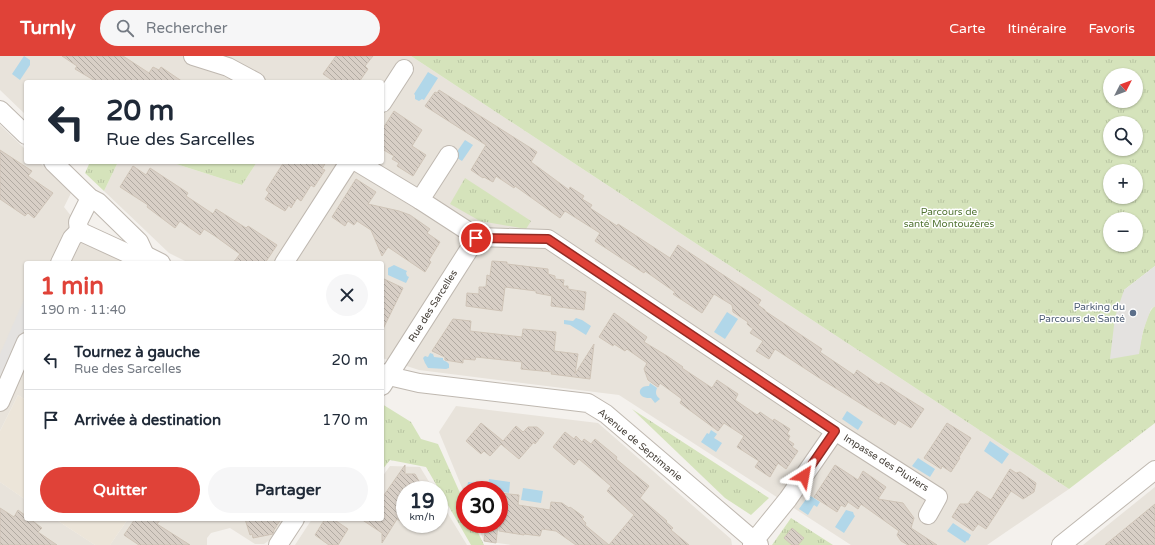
<!DOCTYPE html>
<html lang="fr">
<meta charset="utf-8">
<style>
body{margin:0;font-family:"Varela Round",sans-serif;background:#f6f6f7;color:#1f2937;height:100vh;display:flex;flex-direction:column;font-size:15px;white-space:nowrap}
*{box-sizing:border-box;margin:0}
p{font-size:13px;color:#747a83}
.icon{flex:none;width:22px;height:22px;fill:none;stroke:currentColor;stroke-width:2;stroke-linecap:round;stroke-linejoin:round}
.map{position:relative;flex:1;overflow:hidden}
.details{position:absolute;left:24px;top:205px;width:360px;height:260px;display:flex;flex-direction:column;background:#fff;border-radius:4px;box-shadow:0 1px 3px #0004}
.details>*{flex:none}
.guide{position:absolute;left:24px;top:24px;width:360px;height:84px;border-radius:4px;box-shadow:0 1px 3px #0004;background:#fff;color:#1f2937;overflow:hidden}
.needle{width:26px;rotate:48deg}
.tools{position:absolute;left:1103px;top:12px;display:grid;gap:8px}
.tools a{display:grid;place-items:center;width:40px;height:40px;border-radius:50%;background:#fff;box-shadow:0 1px 3px #0004;font-size:20px}
.speed{position:absolute;left:396px;top:425px;display:flex;gap:8px;font-size:20px;font-weight:700;text-align:center}
.speed>*{display:grid;place-content:center;width:52px;height:52px;border-radius:50%;background:#fff;box-shadow:0 1px 3px #0004;line-height:1}
.speed small{font-size:10px;font-weight:400}
.speed .limit{border:6px solid #d22;background:#fff;color:#111}
.pin{position:absolute;display:grid;place-items:center;width:34px;height:34px;color:#fff;margin:-17px;border:2px solid #fff;border-radius:50%;box-shadow:0 1px 4px #0007}
.me{position:absolute;width:44px;margin:-22px;rotate:34deg;stroke-linejoin:round;filter:drop-shadow(0 0 3px #0008)}
.turn{display:flex;align-items:center;gap:14px;height:84px;padding:0 16px;font-size:18px}
.turn .icon{width:52px;height:52px;stroke-width:2.5}
.turn b{display:block;font-size:28px;line-height:34px}
.round{display:grid;place-items:center;flex:none;width:42px;height:42px;border-radius:21px;background:#f6f6f7}
.headline{display:flex;align-items:center;justify-content:space-between;height:68px;padding:0 16px}
h1{font-size:24px;font-weight:700;line-height:30px;color:#e04238}
.button{display:flex;gap:8px;margin-top:auto;padding:8px 16px}
.button a{flex:1;height:46px;border-radius:24px;background:#e04238;color:#fff;font-size:16px;font-weight:700;line-height:46px;text-align:center}
.button a+a{background:#f6f6f7;color:#1f2937}
ul{padding:0;list-style:none}
li{display:flex;align-items:center;gap:12px;height:60px;padding:0 16px;border-top:1px solid #e0e1e3}
li div{flex:1}
li b{display:block;font-size:15px}
li em{font-style:normal}
header{display:flex;align-items:center;gap:24px;box-sizing:border-box;height:56px;padding:0 20px;background:#e04238;color:#fff}
header strong{font-size:19px}
nav{display:flex;gap:22px;margin-inline-start:auto;font-size:14px}
.search{width:280px;height:36px;background:#f6f6f7;display:flex;align-items:center;gap:10px;box-sizing:border-box;padding:0 14px;border-radius:22px;color:#747a83;font-size:15px}
.map>svg:first-child{display:block}
.residential{fill:#e8e3db}
.education{fill:#ece5d9}
.grass{fill:url(#grass-tufts);fill-rule:evenodd}
.parking{fill:#e4e2e0}
.water{fill:#b1d7e9}
.building{fill:url(#building-back-hatch);stroke:#cfc4b7}
.lines{fill:none;stroke-linecap:round;stroke-linejoin:round}
.minor-casing{stroke:#bfb8b0;stroke-width:20}
.minor{stroke:#fff;stroke-width:18}
.route-casing{stroke:#922b24;stroke-width:10}
.route{stroke:#e04238;stroke-width:7}
.service-dot{fill:#5c6f8a;stroke:#fff;stroke-width:1.5}
.labels{text-anchor:middle;dominant-baseline:central;stroke-width:3;stroke-linejoin:round;paint-order:stroke}
.park-label{font-size:10px;fill:#527434;stroke:#fff}
.street-label{font-size:10px;fill:#48423b;stroke:#fff}
.service-label{font-size:10px;fill:#4e5e75;stroke:#fff;text-anchor:end}
</style>
<header>
<strong>Turnly</strong>
<div class="search"><svg class="icon" aria-label="search" viewBox="0 0 24 24"><circle cx="10" cy="10" r="6"/><path d="M15 15l6 6"/></svg>Rechercher</div>
<nav><a>Carte</a><a>Itinéraire</a><a>Favoris</a></nav>
</header>
<div class="map">
<svg width="1155" height="489" viewBox="0 0 1155 489">
<defs>
<pattern id="grass-tufts" width="24" height="20" patternUnits="userSpaceOnUse"><rect width="24" height="20" fill="#d5e3bb"/><path d="M3 7l-1-3M5 7V3M7 7l1-3M15 17l-1-3M17 17v-4M19 17l1-3" fill="none" stroke="#b8c4a2"/></pattern>
<pattern id="building-back-hatch" width="6" height="6" patternUnits="userSpaceOnUse"><rect width="6" height="6" fill="#d8cfc6"/><path d="M-1 5l2 2M0 0l6 6M5-1l2 2" fill="none" stroke="#b1aaa2"/></pattern>
</defs>
<rect width="100%" height="100%" fill="#f4f1ed"/>
<g class="residential">
<polygon points="0,0 411,0 1069,433 987,489 851,489 619,339 419,314 382,302 382,207 189,207 169,197 104,135 118,106 170,106 242,129 257,106 382,106 382,26 26,26 26,59 0,34"/>
<polygon points="0,69 26,94 26,106 39,106 71,137 64,151 94,189 131,207 26,207 26,344 18,339 0,375"/>
<polygon points="456,350 598,367 731,483 732,489 511,489 484,485 477,468 499,468 499,434 465,434 465,439 439,376"/>
<polygon points="390,410 420,411 434,434 405,434 405,468 439,468 439,443 467,489 295,489 312,463 382,463 382,421"/>
<polygon points="0,426 26,444 26,463 55,463 95,489 0,489"/>
<polygon points="1155,431 1155,489 1083,489"/>
<polygon points="128,463 286,463 274,481 264,488 255,488 230,472 211,477 207,482 207,489 110,489"/>
</g>
<g class="education">
<polygon points="18,339 26,344 26,444 0,426 0,375"/>
<polygon points="55,463 128,463 110,489 95,489"/>
</g>
<g class="grass">
<path d="M 411,0 L 1155,0 L 1155,210 L 1124,234 L 1138,298 C 1141,286 1145,257 1155,250 L 1155,367 L 1069,433 ZM 1110,19 L 1136,19 L 1136,45 L 1110,45 ZM 1110,67 L 1136,67 L 1136,93 L 1110,93 ZM 1110,115 L 1136,115 L 1136,141 L 1110,141 ZM 1110,163 L 1136,163 L 1136,189 L 1110,189 Z"/>
<polygon points="90,106 118,106 104,135 85,117"/>
<polygon points="170,106 257,106 242,129"/>
<polygon points="465,122 531,165 526,173 480,165 450,148"/>
<polygon points="382,348 411,366 421,383 438,388 465,448 465,468 474,468 484,489 471,489 426,411 390,404 382,414"/>
<polygon points="632,353 769,442 751,459 725,442"/>
<polygon points="791,462 833,489 772,489"/>
</g>
<g class="parking">
<polygon points="1155,210 1155,250 1151,253 1143,275 1139,298 1110,303 1115,261 1124,234"/>
<polygon points="26,239 26,270 0,329 0,298"/>
</g>
<g class="water">
<polygon points="24,0 30,4 30,9 20,24 12,18"/>
<polygon points="428,16 438,22 424,44 422,43 419,45 415,43 415,39 414,38"/>
<polygon points="465,84 473,89 462,105 454,100"/>
<polygon points="394,209 407,215 406,217 407,220 409,221 406,227 388,219 388,212"/>
<polygon points="727,256 738,263 725,283 714,276"/>
<polygon points="576,262 582,264 591,270 586,279 570,269 564,268 564,264 573,265"/>
<polygon points="430,297 433,298 434,301 443,302 443,304 447,306 449,308 449,312 446,313 428,312 425,307 423,302 425,300 428,301"/>
<path d="M 650,327 L 657,332 C 655,337 656,340 660,343 L 655,347 L 651,342 C 636,343 637,329 649,330 Z"/>
<polygon points="847,355 863,366 858,374 842,363"/>
<polygon points="711,374 717,378 714,382 722,387 716,396 701,386 707,377 709,378"/>
<polygon points="990,385 1009,398 1002,408 984,395"/>
<polygon points="918,402 935,413 930,421 912,410"/>
<polygon points="489,423 510,426 509,437 499,435 499,434 486,434 467,432 468,426 488,428"/>
<polygon points="523,432 543,435 541,447 521,444"/>
<polygon points="809,439 820,446 817,451 814,449 808,459 799,453"/>
<polygon points="846,454 853,456 854,459 855,460 844,477 835,471"/>
<polygon points="953,467 971,479 968,485 967,484 965,487 947,475"/>
</g>
<g class="building">
<polygon points="62,0 123,0 149,17 153,11 159,14 161,11 183,26 97,26 75,13 77,10"/>
<polygon points="336,0 373,0 365,10 368,13 359,26 335,26 323,18"/>
<polygon points="439,34 537,96 531,106 569,134 570,131 584,140 582,143 592,149 590,152 617,170 618,168 670,202 678,189 761,244 758,249 765,254 765,255 822,293 820,296 854,319 857,314 879,329 881,326 924,353 911,372 898,364 895,369 821,323 775,293 769,303 756,295 763,285 750,277 753,273 747,268 748,266 733,256 732,249 714,238 702,257 673,238 675,236 645,215 644,217 595,185 600,177 565,155 560,162 515,130 514,132 496,120 493,126 484,121 483,122 471,114 486,89 425,50 435,36 437,37"/>
<polygon points="394,55 422,74 412,90 426,99 413,120 397,110 399,107 392,103 394,100 382,93 382,74"/>
<polygon points="0,94 32,115 28,120 53,137 34,162 28,157 25,160 0,143"/>
<polygon points="284,106 326,106 322,113 325,114 314,131 311,129 301,145 297,142 291,152 289,149 285,155 265,143 269,137 266,134"/>
<polygon points="133,110 146,119 150,112 188,137 186,140 213,158 216,153 246,172 248,170 277,189 265,207 233,207 240,198 215,180 204,173 200,179 180,165 175,172 147,151 148,149 120,131"/>
<polygon points="356,123 376,136 368,148 399,155 410,159 430,173 427,177 440,186 429,204 431,206 425,216 388,191 382,200 371,174 357,165 354,169 348,165 345,170 332,161"/>
<polygon points="492,205 507,206 507,208 548,213 548,218 555,220 555,223 564,224 563,230 568,230 568,233 586,236 584,254 551,250 552,240 536,237 536,235 505,231 502,255 466,250 467,237 479,238 479,231 486,231 487,219 490,220"/>
<polygon points="382,222 403,232 382,275"/>
<polygon points="614,257 647,281 644,286 667,300 683,311 682,312 712,332 717,324 738,338 735,344 757,359 760,356 773,365 774,363 790,373 787,378 790,380 788,384 794,388 792,391 798,395 786,413 778,407 770,421 755,411 759,405 737,391 744,380 724,367 718,375 680,347 682,343 660,327 658,331 648,324 644,313 647,307 627,293 625,295 614,288 613,290 599,281"/>
<polygon points="453,263 471,265 470,275 522,281 523,273 556,276 554,295 578,298 575,318 594,288 590,323 551,318 552,316 521,313 522,306 476,301 475,304 463,303 463,307 445,304 445,301 432,295"/>
<polygon points="481,367 503,385 516,370 523,376 528,371 537,371 544,377 535,388 534,386 519,403 501,388 490,400 484,395 481,398 466,385"/>
<polygon points="947,367 971,382 959,401 960,402 951,416 942,410 941,413 924,402"/>
<polygon points="565,376 574,383 576,380 582,386 584,383 591,388 595,383 617,401 616,403 649,430 640,442 667,465 666,466 673,472 671,474 689,489 576,489 556,475 542,473 540,480 524,478 524,479 499,475 499,437 519,439 518,449 550,454 551,446 562,447 569,452 570,451 584,461 582,463 586,467 585,469 609,489 634,459 607,435 611,430 579,403 574,409 553,391"/>
<polygon points="405,409 405,418 415,418 424,434 405,434 405,468 397,463 382,487 382,477 361,463 382,463 382,442"/>
<polygon points="835,409 858,424 863,415 886,431 878,443 903,447 914,462 911,472 937,489 908,489 901,485 897,479 899,475 861,448 858,453 848,446 845,451 841,449 837,456 814,441"/>
<polygon points="1010,413 1016,417 1020,416 1036,427 1034,436 1023,443 1011,435 986,473 978,468 973,475 952,461 960,448 968,448 977,435 991,444"/>
<polygon points="1155,448 1155,489 1105,489 1127,471"/>
<polygon points="0,452 14,461 18,454 26,460 26,463 30,463 42,472 38,476 57,489 0,489"/>
<polygon points="135,463 161,463 157,468 190,489 139,489 124,479"/>
<polygon points="245,463 281,463 274,474 273,478 253,482 252,478 250,479"/>
<polygon points="325,463 333,463 348,473 338,489 329,489 315,479"/>
<polygon points="486,468 498,468 496,487 484,485"/>
<polygon points="792,472 804,482 798,489 792,489 784,482"/>
</g>
<g class="lines">
<defs>
<g id="minor">
<polyline points="193,0 228,11 256,26"/>
<polyline points="382,47 404,13"/>
<polyline points="0,54 26,79"/>
<polyline points="53,106 90,142 98,146 139,186 145,199"/>
<polyline points="357,106 420,144 477,181"/>
<polyline points="420,144 449,99"/>
<polyline points="79,175 129,198 145,199 161,207"/>
<polyline points="79,175 78,166 90,142"/>
<polyline points="60,207 72,182 79,175"/>
<polyline points="284,207 349,106"/>
<polyline points="382,317 389,320 419,327 588,347 606,358 759,489"/>
<polyline points="382,330 477,181 548,183 835,375 788,443 754,485 752,489"/>
<polyline points="0,346 26,286"/>
<polyline points="835,375 938,441 928,459"/>
<polyline points="278,489 295,463"/>
<polyline points="1061,489 1155,414"/>
</g>
</defs>
<use href="#minor" class="minor-casing"/>
<use href="#minor" class="minor"/>
</g>
<g class="lines">
<defs>
<polyline id="route" points="476,182 548,183 835,375 804,420"/>
</defs>
<use href="#route" class="route-casing"/>
<use href="#route" class="route"/>
</g>
<circle class="service-dot" cx="1133" cy="257" r="4"/>
<g class="labels">
<g class="park-label">
<text x="949" y="156">Parcours de<tspan x="949" dy="12">santé Montouzères</tspan></text>
</g>
<g class="street-label">
<text transform="translate(433 250) rotate(-58)">Rue des Sarcelles</text>
<text transform="translate(640 389) rotate(40)">Avenue de Septimanie</text>
<text transform="translate(886 407) rotate(32)">Impasse des Pluviers</text>
</g>
<g class="service-label">
<text x="1125" y="251">Parking du<tspan x="1125" dy="12">Parcours de Santé</tspan></text>
</g>
</g>
</svg>
<div class="tools">
<a><svg class="needle" viewBox="-14 -14 28 28"><path d="M0-13l5 13h-10z" fill="#e53935"/><path d="M0 13l5-13h-10z" fill="#747a83"/></svg></a>
<a><svg class="icon" aria-label="search" viewBox="0 0 24 24"><circle cx="10" cy="10" r="6"/><path d="M15 15l6 6"/></svg></a>
<a>+</a>
<a>−</a>
</div>
<div class="speed"><div>19<small>km/h</small></div><div class="limit">30</div></div>
<div class="pin" style="left:476px;top:182px;background:#d93025"><svg class="icon" aria-label="arrive" viewBox="0 0 24 24"><path d="M6 21V4h12l-3 4 3 4H6"/></svg></div>
<svg class="me" style="left:804px;top:420px" viewBox="-20 -20 40 40"><path d="M0-17L14 15 0 8-14 15z" fill="#e04238" stroke="#fff" stroke-width="4"/></svg>
<div class="guide">
<div class="turn"><svg class="icon" aria-label="left" viewBox="0 0 24 24"><path d="M17 20v-9H6M10 6l-5 5 5 5"/></svg><div><b>20 m</b>Rue des Sarcelles</div></div>
</div>
<section class="details">
<div class="headline"><div><h1>1 min</h1><p>190 m · 11:40</p></div><a class="round"><svg class="icon" aria-label="close" viewBox="0 0 24 24"><path d="M6 6l12 12M18 6L6 18"/></svg></a></div>
<ul>
<li><svg class="icon" aria-label="left" viewBox="0 0 24 24"><path d="M17 20v-9H6M10 6l-5 5 5 5"/></svg><div><b>Tournez à gauche</b><p>Rue des Sarcelles</p></div><em>20 m</em></li>
<li><svg class="icon" aria-label="arrive" viewBox="0 0 24 24"><path d="M6 21V4h12l-3 4 3 4H6"/></svg><div><b>Arrivée à destination</b></div><em>170 m</em></li>
</ul>
<div class="button"><a>Quitter</a><a>Partager</a></div>
</section>
</div>
